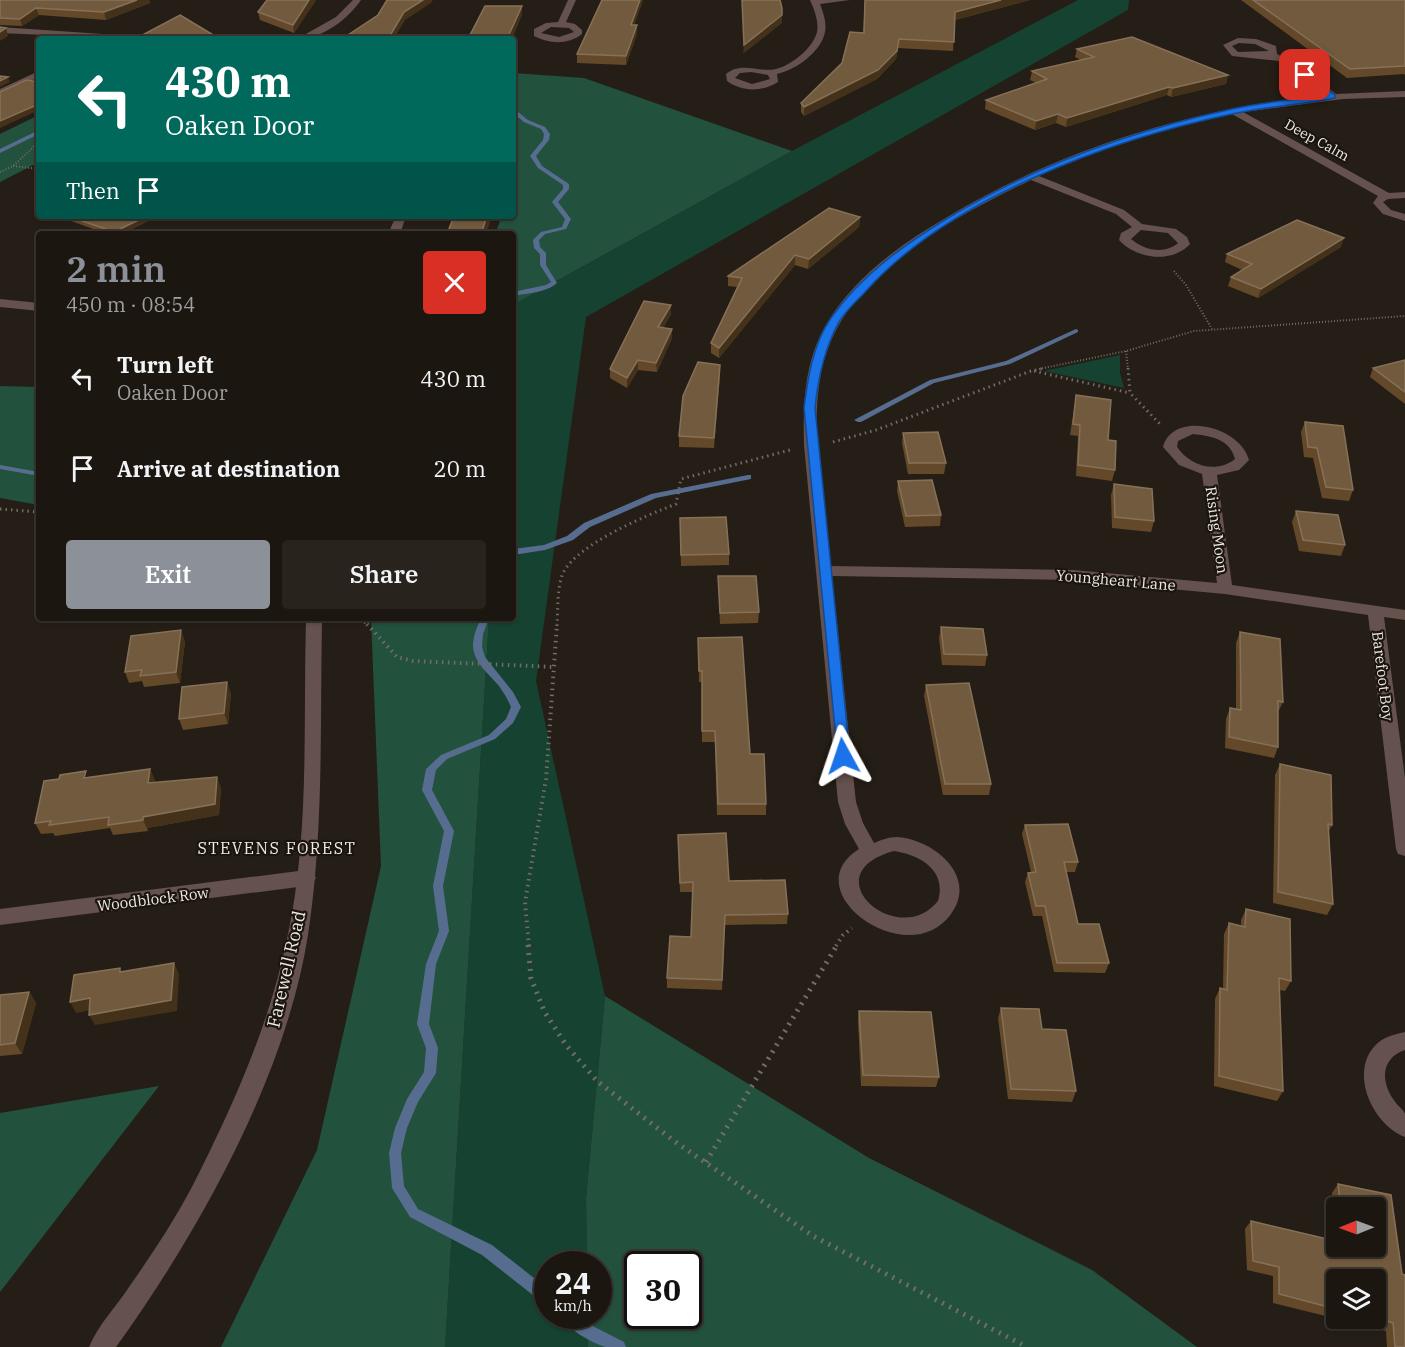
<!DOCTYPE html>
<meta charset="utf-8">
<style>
body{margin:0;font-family:"IBM Plex Serif",serif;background:#29231e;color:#f1f3f6;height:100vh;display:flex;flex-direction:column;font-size:22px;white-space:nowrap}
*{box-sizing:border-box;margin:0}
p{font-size:20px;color:#a09f9f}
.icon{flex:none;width:33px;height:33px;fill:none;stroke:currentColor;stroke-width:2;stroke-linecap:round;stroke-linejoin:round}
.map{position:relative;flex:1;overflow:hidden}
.side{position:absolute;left:36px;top:231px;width:480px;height:390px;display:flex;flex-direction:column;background:#1c1610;border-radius:6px;box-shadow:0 2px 4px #0004,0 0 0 2px #3a3530}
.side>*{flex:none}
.guide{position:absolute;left:36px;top:36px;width:480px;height:183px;border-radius:6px;box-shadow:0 2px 4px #0004,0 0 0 2px #3a3530;background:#00695c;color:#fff;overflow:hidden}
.needle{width:39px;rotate:269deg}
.tools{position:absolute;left:1326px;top:1197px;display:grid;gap:12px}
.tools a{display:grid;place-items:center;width:60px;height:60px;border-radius:6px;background:#1c1610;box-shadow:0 2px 4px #0004,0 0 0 2px #3a3530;font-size:30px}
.speed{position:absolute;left:534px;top:1251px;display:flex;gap:12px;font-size:30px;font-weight:700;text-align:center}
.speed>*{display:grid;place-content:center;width:78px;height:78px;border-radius:50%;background:#1c1610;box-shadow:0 2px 4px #0004,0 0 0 2px #3a3530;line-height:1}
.speed small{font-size:15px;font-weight:400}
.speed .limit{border:3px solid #111;border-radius:9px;background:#fff;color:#111}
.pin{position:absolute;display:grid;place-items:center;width:51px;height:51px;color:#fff;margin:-26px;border-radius:12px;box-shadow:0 3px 9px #0006}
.me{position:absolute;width:66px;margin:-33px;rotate:355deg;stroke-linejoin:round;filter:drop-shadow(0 0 4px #0008)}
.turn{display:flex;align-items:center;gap:21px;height:126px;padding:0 30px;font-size:27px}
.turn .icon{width:78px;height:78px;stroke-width:2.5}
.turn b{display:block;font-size:42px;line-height:51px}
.then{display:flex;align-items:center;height:57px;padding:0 30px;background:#0003;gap:12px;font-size:22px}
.round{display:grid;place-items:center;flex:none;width:63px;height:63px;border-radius:6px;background:#29231e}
.headline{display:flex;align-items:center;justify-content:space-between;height:102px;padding:0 30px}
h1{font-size:36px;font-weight:600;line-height:45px;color:#8c9099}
.action{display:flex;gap:12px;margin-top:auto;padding:12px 30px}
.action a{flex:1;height:69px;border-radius:6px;background:#8c9099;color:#fff;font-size:24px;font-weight:600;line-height:69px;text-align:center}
.action a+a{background:#29231e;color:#f1f3f6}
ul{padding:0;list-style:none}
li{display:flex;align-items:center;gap:18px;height:90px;padding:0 30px}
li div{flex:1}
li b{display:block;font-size:22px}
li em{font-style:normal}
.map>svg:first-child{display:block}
.green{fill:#154231}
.forest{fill:#22513e;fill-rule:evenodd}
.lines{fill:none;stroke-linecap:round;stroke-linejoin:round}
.stream{fill:#576d90;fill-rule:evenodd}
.path-far3{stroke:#736d66;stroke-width:2;stroke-dasharray:1 2;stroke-linecap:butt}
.path-far2{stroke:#736d66;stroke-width:3;stroke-dasharray:1.5 4;stroke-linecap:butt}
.path-far1{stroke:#736d66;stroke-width:4;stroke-dasharray:1.5 4.5;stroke-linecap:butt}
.path{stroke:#736d66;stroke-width:5;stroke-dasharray:2 6;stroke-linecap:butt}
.minor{fill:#65514d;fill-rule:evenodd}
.tertiary{fill:#65514d;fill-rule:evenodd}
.wall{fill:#63492a;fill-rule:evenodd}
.shaded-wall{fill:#44311a}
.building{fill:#725a3e;stroke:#867158;stroke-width:1.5}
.route{fill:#1a73e8;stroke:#114b97;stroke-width:1.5}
.labels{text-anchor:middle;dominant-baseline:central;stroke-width:4.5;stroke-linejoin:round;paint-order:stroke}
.far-street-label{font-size:14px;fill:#eee9e4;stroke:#1b150d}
.street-label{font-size:15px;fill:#eee9e4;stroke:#1b150d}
.neighbourhood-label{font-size:16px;letter-spacing:1.5px;fill:#eee9e4;stroke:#1b150d}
.near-street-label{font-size:18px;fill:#eee9e4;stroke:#1b150d}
</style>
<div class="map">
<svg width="1405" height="1347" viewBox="0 0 1405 1347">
<rect width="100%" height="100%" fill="#251e16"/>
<g class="green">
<polygon points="1078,0 1129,0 1128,10 586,317 536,681 605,996 586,1198 587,1264 548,1264 548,1316 587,1316 588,1347 445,1347 489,618 513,618 513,305 792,151"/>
<polygon points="1120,355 1120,373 1124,388 1044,371"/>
</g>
<g class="forest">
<polygon points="513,73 584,78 792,151 513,305 513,234 495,234 502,216 513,216 513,187 518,173 513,161"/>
<polygon points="39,115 39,162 0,182 0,134"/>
<polygon points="0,386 39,387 39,505 0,498"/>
<polygon points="371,618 489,618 445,1347 221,1347 317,1150 381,866"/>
<path d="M 605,996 L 869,1158 L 1092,1270 L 1197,1347 L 588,1347 L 587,1316 L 598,1316 L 598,1264 L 587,1264 L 586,1198 ZM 688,1264 L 688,1316 L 638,1316 L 638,1264 Z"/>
<polygon points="159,1086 0,1292 0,1113"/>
</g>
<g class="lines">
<g class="stream">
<path d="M 513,108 L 528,120 L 545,127 L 550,134 L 549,140 L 536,156 L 542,166 L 569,184 L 569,189 L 558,202 L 571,219 L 566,229 L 545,234 L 539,240 L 540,247 L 546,253 L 546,265 L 557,283 C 546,293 527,293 513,296 L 513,292 L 546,285 L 551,282 L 540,265 L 540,254 L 534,248 L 533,240 L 541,232 L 562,227 L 565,219 L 552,202 L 563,189 L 563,185 L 538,168 L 530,156 L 543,140 L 544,134 L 541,129 L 524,122 L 513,113 Z"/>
<polygon points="39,130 39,134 0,153 0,149"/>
<polygon points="1076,329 1078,330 1078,332 1010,364 934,383 861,422 858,422 854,420 930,380 1006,361"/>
<polygon points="0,465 39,472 39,476 0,469"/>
<polygon points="748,475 751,475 751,479 656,498 590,527 573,540 545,550 513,555 513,549 544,545 567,536 584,523 651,494"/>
<path d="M 481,618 L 489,618 L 483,634 L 482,647 L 485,657 L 513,692 L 521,707 L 513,723 L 495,739 L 447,759 L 436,770 L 432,790 L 454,831 L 443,886 L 449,931 L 436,964 L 429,1024 L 438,1048 L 436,1073 L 418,1102 L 407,1128 L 401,1153 L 404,1186 L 418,1209 L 492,1245 L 548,1289 L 548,1304 L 543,1303 L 482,1255 L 410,1217 L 392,1188 L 389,1153 L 395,1128 L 407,1099 L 424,1072 L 426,1048 L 417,1024 L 426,964 L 439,931 L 433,886 L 444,831 L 422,790 L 426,769 L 441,755 L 489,735 L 506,719 L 511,707 C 508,700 504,693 499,686 C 489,674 474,663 473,646 C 473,636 477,627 481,618 Z"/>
<path d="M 559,1316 L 575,1316 L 581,1320 L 624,1342 L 626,1347 C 620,1347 613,1347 606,1347 C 595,1345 564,1327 559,1316 Z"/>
</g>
<g class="path-far3">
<polyline points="13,166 39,169"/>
<polyline points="0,172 13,166 39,142"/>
<polyline points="1174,271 1186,285 1212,329"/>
<polyline points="1126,351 1128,369"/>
<polyline points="1039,369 1126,351 1194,331 1405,316"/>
</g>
<g class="path-far2">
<polyline points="1128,368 1130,393 1160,424"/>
<polyline points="1034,371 1130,393"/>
<polyline points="833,442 876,430 1031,371 1046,368"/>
<polyline points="0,509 39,512"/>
<polyline points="361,618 368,626"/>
<path d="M 557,626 C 558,611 557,594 561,579 C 568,547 648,515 676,504 L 681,479 L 790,450"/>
</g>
<g class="path-far1">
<polyline points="367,624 397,657 413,661 554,667"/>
<polyline points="529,946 525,902 546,779 557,624"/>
<polyline points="836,946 843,935 852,928"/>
</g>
<g class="path">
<polyline points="528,945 531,978 544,1011 566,1045 597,1081 674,1141 813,1236 1027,1347"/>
<polyline points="706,1162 837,945"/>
</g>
<g class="minor">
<path d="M 353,0 L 361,0 C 347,20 322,39 297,39 L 336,17 Z"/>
<path d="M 568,0 L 576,0 L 566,22 L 575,24 L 582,30 L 582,34 C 568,45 549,44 534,36 L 534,29 L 546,23 L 558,22 ZM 551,27 L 569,28 L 574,32 L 559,37 L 541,33 Z"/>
<path d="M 810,0 L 850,0 L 820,4 C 823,12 827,23 825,32 C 821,52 796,70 777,74 L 778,82 C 762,92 742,92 727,81 L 726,74 C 742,61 759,73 776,69 C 792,65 813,48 817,32 C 819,21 814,9 810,0 ZM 751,72 L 768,75 L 770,79 L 752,84 L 735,78 L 740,73 Z"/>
<path d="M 1238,38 L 1256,39 L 1276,46 L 1277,54 L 1300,66 L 1336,94 L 1405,91 L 1405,97 L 1343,99 L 1243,112 L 1389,193 L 1405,192 L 1405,198 L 1388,199 L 1383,202 L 1391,210 L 1405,214 L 1405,221 L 1383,214 L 1373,203 L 1378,196 L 1232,114 C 1167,125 1099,147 1039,176 L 1124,210 L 1142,224 L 1176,229 L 1187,237 L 1190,244 C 1172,264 1136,259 1119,240 L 1121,233 L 1132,227 L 1116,214 L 1031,180 C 947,221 836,277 820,379 C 810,440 824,505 831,566 L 1073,570 L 1217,583 L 1202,474 L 1179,465 L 1163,447 C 1173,410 1240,426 1249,460 L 1239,470 L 1217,475 L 1232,585 L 1405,610 L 1405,620 L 1384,617 L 1405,778 L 1405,856 L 1398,854 L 1396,849 L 1368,615 L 1225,594 L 1073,580 L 832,576 L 856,802 L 863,823 L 874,843 C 881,840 889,837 897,837 C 932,839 979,875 951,914 C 908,974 792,891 859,849 L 845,824 L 838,802 L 804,445 C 803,407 804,369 821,334 C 848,281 899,245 949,216 C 1066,147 1192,109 1326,95 L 1279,61 L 1232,56 L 1223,45 ZM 1239,43 L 1255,44 L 1269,51 L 1238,52 L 1232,46 ZM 1141,230 L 1168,233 L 1178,243 C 1164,255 1144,250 1131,239 ZM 1193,434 C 1211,436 1230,439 1235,459 C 1216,474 1190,466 1177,447 L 1178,441 ZM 894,851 C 920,855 947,870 938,901 C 898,951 810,874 894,851 Z"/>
<polygon points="39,71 39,77 0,96 0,89"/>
<polygon points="0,299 39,303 39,311 0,307"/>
<polygon points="306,870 313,873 316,878 313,883 306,886 0,925 0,909"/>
<path d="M 1405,1032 L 1405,1050 C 1379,1059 1381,1084 1396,1103 C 1398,1106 1404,1110 1405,1114 C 1405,1120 1405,1131 1405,1137 C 1371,1124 1347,1068 1379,1042 C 1386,1036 1397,1034 1405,1032 Z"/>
</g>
<g class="tertiary">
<polygon points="0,27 132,36 136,39 0,33"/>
<polygon points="396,216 406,216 400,234 388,234"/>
<path d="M 306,618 L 322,618 C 320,724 324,830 308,935 C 286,1076 199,1232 116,1347 L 89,1347 C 98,1325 116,1307 129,1287 C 155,1250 180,1212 200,1171 C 237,1097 270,1021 287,939 C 310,835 303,724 306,618 Z"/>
</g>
</g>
<g class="wall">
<polygon points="0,0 149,0 150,3 106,20 39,15 22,26 0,25"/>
<polygon points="267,0 316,0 294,33 260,20 258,12"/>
<polygon points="602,0 643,0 634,25 637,25 637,34 626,65 577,63 577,54"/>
<polygon points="865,0 1030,0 955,20 953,51 898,48 896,59 877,79 804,116 801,112 801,103 842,63 863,33"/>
<polygon points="1241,0 1405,0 1405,75 1404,74 1347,78"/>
<polygon points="1077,49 1228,75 1226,84 1171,97 1167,95 1066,127 1056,123 1035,130 985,109 986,100 1036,83 1030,80 1032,71 1081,60 1075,57"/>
<polygon points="60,216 152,216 152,219 122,234 107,234 60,217"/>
<polygon points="860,217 859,227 808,269 795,265 719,358 711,353 711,343 737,287 728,286 728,276"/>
<polygon points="1341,247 1258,298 1228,286 1231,277 1242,270 1225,262 1227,254"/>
<polygon points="671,305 671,314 663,328 672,329 672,338 657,372 638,370 627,388 610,378 610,369"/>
<polygon points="1405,360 1405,404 1370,377 1373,368"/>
<polygon points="720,375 714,448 679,447 679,436"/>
<polygon points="1076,395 1115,470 1112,481 1076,476 1078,436 1070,435"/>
<polygon points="1305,422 1353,490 1349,501 1322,498 1313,458 1304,457 1301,432"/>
<polygon points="903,433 946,463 944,474 908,474 902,443"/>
<polygon points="898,481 941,515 940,526 905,527 897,491"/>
<polygon points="1114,484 1154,521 1151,532 1112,528 1111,495"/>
<polygon points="1296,511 1345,545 1341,556 1299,551 1292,522"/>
<polygon points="680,518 729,554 729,565 681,566"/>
<polygon points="718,576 759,612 758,623 720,624"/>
<polygon points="941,627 987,655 985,666 942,665 939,638"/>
<polygon points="1240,632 1283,702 1278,712 1278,747 1274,758 1225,748 1226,719 1230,708 1236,709 1236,643"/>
<polygon points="698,638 750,754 766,804 766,815 717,815 715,742 702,742 702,682 699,682"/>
<polygon points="185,641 180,683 144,687 142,681 129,683 125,672"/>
<polygon points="926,685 991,784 989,795 943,795 924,696"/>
<polygon points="231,693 228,724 183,730 179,719"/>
<polygon points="1280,764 1332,825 1329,831 1333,904 1327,915 1273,903 1275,775"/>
<polygon points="89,778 155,780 154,782 221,788 219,815 148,828 148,831 113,835 110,828 55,836 53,833 41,834 35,823 59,779"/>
<polygon points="1025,825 1078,862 1075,872 1066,872 1078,924 1109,963 1105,973 1054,972 1042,916 1033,916 1025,882 1028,873 1031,872 1022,834"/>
<polygon points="678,835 729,881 788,914 787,924 725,925 722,990 667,988 667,978 691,937 693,892 680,892"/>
<polygon points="1246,909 1291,981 1285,991 1280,990 1283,1091 1277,1101 1214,1086 1215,999 1220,988 1223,989 1224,934 1229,923 1241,926 1241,920"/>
<polygon points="29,992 36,1003 22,1054 0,1056 0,995"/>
<polygon points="1001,1008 1042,1029 1076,1091 1072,1102 1008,1099 998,1018"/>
<polygon points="859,1011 939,1077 936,1087 861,1086 858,1021"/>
<path d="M 1338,1184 L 1391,1195 L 1402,1274 L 1405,1275 L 1405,1347 L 1387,1347 L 1386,1331 L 1273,1303 L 1273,1276 L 1247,1270 L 1245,1229 L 1251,1221 L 1336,1241 L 1336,1246 L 1376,1246 L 1376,1208 L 1336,1208 L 1336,1237 L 1332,1193 ZM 1336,1280 L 1376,1280 L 1376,1318 L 1336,1318 Z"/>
</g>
<g class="shaded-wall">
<polygon points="137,0 149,0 150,3 106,20 104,12"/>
<polygon points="309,0 316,0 294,33 293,25"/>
<polygon points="423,0 433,0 431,3 405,20 394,39 388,39 404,12"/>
<polygon points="640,0 643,0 631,33 631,25"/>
<polygon points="1001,0 1030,0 954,20 955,12"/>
<polygon points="522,6 522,15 512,39 507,39"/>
<polygon points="36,8 39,15 22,26 20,19"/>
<polygon points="782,15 782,23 743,54 744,45"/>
<polygon points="637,25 637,34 626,65 626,56"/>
<polygon points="6,28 8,36 0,41 0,32"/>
<polygon points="899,39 896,59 877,79 804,116 804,107"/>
<polygon points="1228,75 1226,84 1171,97 1173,88"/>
<polygon points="8,77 10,82 0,87 0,81"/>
<polygon points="1169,87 1167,95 1066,127 1067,118"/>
<polygon points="39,104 39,110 0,128 0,121"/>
<polygon points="1058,114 1056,123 1035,130 1036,121"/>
<polygon points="147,216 152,216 152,219 122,234 115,234 114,232"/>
<polygon points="487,216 492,216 486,234 481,234"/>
<polygon points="860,217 859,227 808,269 809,259"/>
<polygon points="1344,238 1341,247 1258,298 1261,289"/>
<polygon points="795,255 795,265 719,358 719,348"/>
<polygon points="671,305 671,314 658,337 658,327"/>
<polygon points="672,329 672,338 657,372 656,363"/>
<polygon points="638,360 638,370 627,388 627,378"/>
<polygon points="720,365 720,375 714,448 714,438"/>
<polygon points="181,630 185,641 180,683 176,672"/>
<polygon points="227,682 231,693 228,724 224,713"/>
<polygon points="150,769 155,780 153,794 148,783"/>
<polygon points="217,777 221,788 219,815 148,828 148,831 143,820 143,817"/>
<polygon points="174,963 179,974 177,1011 95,1025 89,1015"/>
<polygon points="29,992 36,1003 22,1054 15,1043"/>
<polygon points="90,998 96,1009 76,1013 70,1002"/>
</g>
<g class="building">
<polygon points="0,0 137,0 104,12 36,8 20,19 0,18"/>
<polygon points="267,0 309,0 293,25 258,12"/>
<polygon points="387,0 423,0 404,12 388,39 342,39 378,15"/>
<polygon points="602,0 640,0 631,25 637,25 626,56 577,54"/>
<polygon points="742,0 780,0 782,8 782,15 744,45"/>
<polygon points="865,0 1001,0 955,12 954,42 899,39 897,51 878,70 804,107 801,103 842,63 850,32 864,33"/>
<polygon points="1253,0 1405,0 1405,66 1350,69"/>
<polygon points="485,6 522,6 507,39 468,39"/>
<polygon points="180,15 220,39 135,39"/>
<polygon points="0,27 6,28 0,32"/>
<polygon points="1132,37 1228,75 1173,88 1169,87 1067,118 1058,114 1036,121 986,100 1047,79 1032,71 1094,57 1077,49"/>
<polygon points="0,76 8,77 0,81"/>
<polygon points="26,80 39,82 39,104 0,121 0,92"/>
<polygon points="829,208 860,217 809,259 795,255 719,348 711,343 742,278 728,276"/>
<polygon points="68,216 147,216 114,232"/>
<polygon points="454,216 487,216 481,234 447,234"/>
<polygon points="1297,220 1344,238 1261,289 1231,277 1252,264 1227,254"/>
<polygon points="644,301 671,305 658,327 672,329 656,363 638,360 627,378 610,369"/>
<polygon points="1405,360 1405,392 1373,368"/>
<polygon points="698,362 720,365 714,438 679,436 683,396"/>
<polygon points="1076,395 1111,400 1108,440 1116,441 1115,470 1078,465 1080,425 1073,424"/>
<polygon points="1305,422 1343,426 1353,490 1326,487 1317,448 1308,447"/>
<polygon points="938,432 946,463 909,463 903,433"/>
<polygon points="932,480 941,515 906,516 898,481"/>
<polygon points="1114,484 1152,489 1154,521 1115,517"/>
<polygon points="1296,511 1338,515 1345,545 1303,540"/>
<polygon points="726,517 729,554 681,555 680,518"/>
<polygon points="718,576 756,576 759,612 720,613"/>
<polygon points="941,627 983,629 987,655 944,654"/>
<polygon points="181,630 176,672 140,676 142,670 125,672 131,636"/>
<polygon points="1240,632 1280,639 1283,702 1278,701 1278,747 1229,737 1230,708 1241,710"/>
<polygon points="742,637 750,754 764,754 766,804 718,804 715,731 702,731 702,671 699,671 698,638"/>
<polygon points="227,682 224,713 179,719 182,687"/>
<polygon points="969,683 991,784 945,784 926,685"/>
<polygon points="1280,764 1331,775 1332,825 1328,824 1333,904 1278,892"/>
<polygon points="150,769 148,783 217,777 215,804 143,817 143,820 108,825 109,817 49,825 51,821 35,823 44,781 59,779 60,775 86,771 84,778"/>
<polygon points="1068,824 1078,862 1064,862 1078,924 1099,924 1109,963 1057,963 1045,906 1036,906 1028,873 1036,872 1025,825"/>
<polygon points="726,833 729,881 785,880 788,914 725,915 722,980 667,978 670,936 691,937 693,882 680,883 678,835"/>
<polygon points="1246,909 1290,919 1291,981 1279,978 1283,1091 1219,1076 1220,988 1227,990 1229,923 1245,927"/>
<polygon points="174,963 171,1000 89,1015 90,998 70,1002 74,975 120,968 120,972"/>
<polygon points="29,992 15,1043 0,1045 0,995"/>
<polygon points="1001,1008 1039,1009 1042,1029 1066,1030 1076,1091 1011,1089"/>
<polygon points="859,1011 931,1012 939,1077 863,1075"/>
<polygon points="1338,1184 1391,1195 1402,1274 1405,1275 1405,1347 1395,1347 1393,1323 1376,1318 1376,1280 1336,1280 1336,1309 1279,1294 1279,1267 1253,1261 1251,1221 1336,1241 1336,1246 1376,1246 1376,1208 1341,1208"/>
</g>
<path class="route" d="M 1305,73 L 1335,95 L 1335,98 C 1301,105 1266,106 1232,114 C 1112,139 949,198 866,291 C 857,301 846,310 839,322 C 824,349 818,378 815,408 L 850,756 L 843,762 L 838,760 L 804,408 C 808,377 813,344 831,318 C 861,275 905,244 948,218 C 1036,165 1131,131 1232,109 C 1262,102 1295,100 1326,95 L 1302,76 Z"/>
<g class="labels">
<g class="far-street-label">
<text transform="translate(1317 140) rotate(29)">Deep Calm</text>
</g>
<g class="street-label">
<text transform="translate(1217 530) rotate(82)">Rising Moon</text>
<text transform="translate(1116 580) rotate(5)">Youngheart Lane</text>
<text transform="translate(1383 676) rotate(83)">Barefoot Boy</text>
<text transform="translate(153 899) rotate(-7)">Woodblock Row</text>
</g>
<g class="neighbourhood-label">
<text x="277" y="848">STEVENS FOREST</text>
</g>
<g class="near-street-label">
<text transform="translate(286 969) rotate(-77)">Farewell Road</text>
</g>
</g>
</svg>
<div class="tools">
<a><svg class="needle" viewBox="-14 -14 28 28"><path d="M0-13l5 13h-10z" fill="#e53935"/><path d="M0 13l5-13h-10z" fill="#a09f9f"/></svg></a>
<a><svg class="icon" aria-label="layers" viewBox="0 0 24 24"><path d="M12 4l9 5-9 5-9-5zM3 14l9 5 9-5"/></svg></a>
</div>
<div class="speed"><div>24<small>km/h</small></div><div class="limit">30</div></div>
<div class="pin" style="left:1305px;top:75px;background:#d93025"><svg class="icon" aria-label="arrive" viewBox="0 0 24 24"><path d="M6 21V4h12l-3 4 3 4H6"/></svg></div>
<svg class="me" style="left:843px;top:756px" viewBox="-20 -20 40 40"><path d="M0-17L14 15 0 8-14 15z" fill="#1a73e8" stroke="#fff" stroke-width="4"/></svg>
<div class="guide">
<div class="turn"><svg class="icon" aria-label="left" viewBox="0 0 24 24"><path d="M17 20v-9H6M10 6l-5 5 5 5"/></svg><div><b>430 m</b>Oaken Door</div></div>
<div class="then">Then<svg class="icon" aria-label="arrive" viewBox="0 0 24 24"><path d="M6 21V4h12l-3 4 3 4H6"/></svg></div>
</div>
<section class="side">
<div class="headline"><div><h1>2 min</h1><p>450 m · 08:54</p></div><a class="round" style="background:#d93025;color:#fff"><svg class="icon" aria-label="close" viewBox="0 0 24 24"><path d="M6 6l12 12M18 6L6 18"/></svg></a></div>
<ul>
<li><svg class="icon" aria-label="left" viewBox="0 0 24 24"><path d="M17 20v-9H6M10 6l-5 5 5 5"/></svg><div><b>Turn left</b><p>Oaken Door</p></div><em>430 m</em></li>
<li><svg class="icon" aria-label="arrive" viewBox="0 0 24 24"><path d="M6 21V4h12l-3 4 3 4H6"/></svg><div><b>Arrive at destination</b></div><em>20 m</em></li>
</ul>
<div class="action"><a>Exit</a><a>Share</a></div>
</section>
</div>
